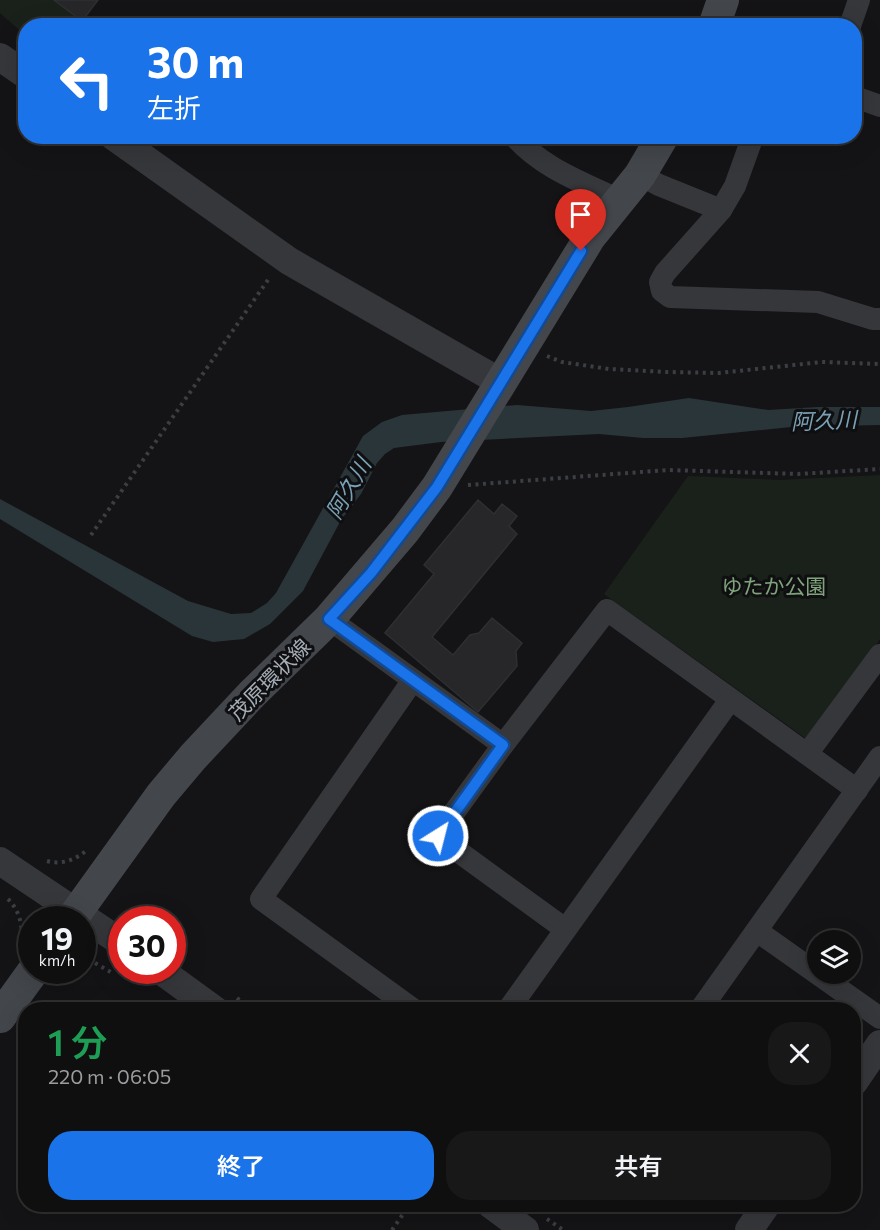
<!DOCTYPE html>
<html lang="ja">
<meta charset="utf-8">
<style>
body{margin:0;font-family:Commissioner,"Noto Sans JP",sans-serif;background:#181819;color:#f1f3f6;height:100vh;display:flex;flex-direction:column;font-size:22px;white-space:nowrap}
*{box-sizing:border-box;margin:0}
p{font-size:20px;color:#9b9c9f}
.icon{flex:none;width:33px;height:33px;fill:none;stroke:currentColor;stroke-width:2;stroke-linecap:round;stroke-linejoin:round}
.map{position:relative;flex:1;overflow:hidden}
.panel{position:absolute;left:18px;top:1002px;width:843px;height:210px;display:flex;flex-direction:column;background:#0f0f10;border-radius:24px;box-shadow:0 6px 24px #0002,0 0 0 2px #2f2f30}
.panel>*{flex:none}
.banner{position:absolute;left:18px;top:18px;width:844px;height:126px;border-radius:24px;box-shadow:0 6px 24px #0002,0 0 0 2px #2f2f30;background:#1a73e8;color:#fff;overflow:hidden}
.controls{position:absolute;left:807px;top:930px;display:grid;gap:12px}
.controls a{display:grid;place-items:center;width:54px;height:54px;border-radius:50%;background:#0f0f10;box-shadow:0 6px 24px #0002,0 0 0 2px #2f2f30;font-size:30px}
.speed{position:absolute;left:18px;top:906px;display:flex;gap:12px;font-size:30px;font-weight:700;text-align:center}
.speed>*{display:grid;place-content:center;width:78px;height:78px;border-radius:50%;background:#0f0f10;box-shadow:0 6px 24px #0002,0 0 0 2px #2f2f30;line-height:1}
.speed small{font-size:15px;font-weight:400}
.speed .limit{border:9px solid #d22;background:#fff;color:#111}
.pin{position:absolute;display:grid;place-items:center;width:51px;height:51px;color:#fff;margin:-62px -26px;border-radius:50% 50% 50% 0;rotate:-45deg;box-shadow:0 0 6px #0007}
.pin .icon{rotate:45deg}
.me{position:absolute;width:66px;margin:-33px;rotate:36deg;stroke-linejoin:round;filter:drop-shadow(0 0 4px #0008)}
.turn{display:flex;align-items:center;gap:21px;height:126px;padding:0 30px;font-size:27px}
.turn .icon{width:78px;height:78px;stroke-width:2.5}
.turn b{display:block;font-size:42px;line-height:51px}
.round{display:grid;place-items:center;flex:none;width:63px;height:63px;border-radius:24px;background:#181819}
.summary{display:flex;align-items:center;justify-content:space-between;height:102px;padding:0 30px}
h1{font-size:36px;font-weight:600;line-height:45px;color:#1e9e55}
.action{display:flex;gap:12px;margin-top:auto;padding:12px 30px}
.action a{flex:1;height:69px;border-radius:24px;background:#1a73e8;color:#fff;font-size:24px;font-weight:600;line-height:69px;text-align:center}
.action a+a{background:#181819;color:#f1f3f6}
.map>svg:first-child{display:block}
.green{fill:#1a211a}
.water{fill:#2a353a}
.building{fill:#27272a;stroke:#2e2f32;stroke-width:1.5}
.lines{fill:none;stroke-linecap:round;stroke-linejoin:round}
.path{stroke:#3b3e42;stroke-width:4;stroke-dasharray:3 4.5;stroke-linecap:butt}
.minor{stroke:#35373b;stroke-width:22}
.tertiary{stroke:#35373b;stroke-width:28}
.secondary{stroke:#43464b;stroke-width:32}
.route-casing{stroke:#114b97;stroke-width:15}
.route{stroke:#1a73e8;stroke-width:10}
.labels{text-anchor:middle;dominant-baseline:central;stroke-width:6;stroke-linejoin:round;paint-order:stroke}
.park-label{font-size:21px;fill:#7fa37b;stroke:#0f0f11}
.street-label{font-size:21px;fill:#a5adb7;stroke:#0f0f11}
.water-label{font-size:22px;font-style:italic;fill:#7aa1b4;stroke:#0f0f11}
</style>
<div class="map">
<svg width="880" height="1230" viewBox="0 0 880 1230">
<rect width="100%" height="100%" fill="#141416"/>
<g class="green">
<polygon points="0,0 54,0 82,21 79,25 26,26 25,35 0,13"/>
<polygon points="880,475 880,639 808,740 604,594 688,476 780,480"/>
</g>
<polygon class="water" points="689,398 768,410 818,407 880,407 880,425 791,427 682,438 643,438 599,434 441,442 394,448 385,454 377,463 361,494 341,520 303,591 270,624 244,639 213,642 192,636 0,519 0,499 188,601 231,614 251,613 267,603 276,593 363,436 382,422 402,415 517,405 591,411 628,407"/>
<g class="building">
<polygon points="54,0 98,0 82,21"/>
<polygon points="478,500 494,514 502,504 517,516 509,526 517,534 432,637 453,655 470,635 479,633 492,618 522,643 516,651 517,666 478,712 385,633 434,574 424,565"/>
</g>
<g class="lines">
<g class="path">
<polyline points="547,356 562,362 609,369 667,372 719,373 822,362 880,364"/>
<polyline points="468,485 668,470 798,474 880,469"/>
<polyline points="91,535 270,277"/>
<path d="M 47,861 C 62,865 75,860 87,850"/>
<path d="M 8,899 C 21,912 24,930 20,947"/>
<polyline points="23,931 32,937"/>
<polyline points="95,963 114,974"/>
<polyline points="237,998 253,1010"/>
<polyline points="547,1219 563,1230"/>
<polyline points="392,1230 410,1204"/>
</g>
<g class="minor">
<polyline points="850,26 859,0"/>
<polyline points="855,97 880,106"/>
<path d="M 514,136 C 542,168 582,182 619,200"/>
<polyline points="640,175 659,185 721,210 665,273 660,282 662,291 670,297 818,302 873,319 880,319"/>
<polyline points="721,210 735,186 753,136"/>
<polyline points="329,619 503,745"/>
<polyline points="413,680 261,899 414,1010"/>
<polyline points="807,754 880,655"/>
<polyline points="565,929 437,836 503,745 607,610 857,790"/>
<polyline points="757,931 880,1018"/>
<polyline points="508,1010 730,700"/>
<polyline points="700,1010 880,757"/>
</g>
<g class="tertiary">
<polyline points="0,57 26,75"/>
<polyline points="113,136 289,261 502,383"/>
<polyline points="0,861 122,943"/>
<polyline points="160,970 215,1010"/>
<polyline points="854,1082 880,1044"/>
<polyline points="490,1204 525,1230"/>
<polyline points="749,1230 767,1204"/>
</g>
<g class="secondary">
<polyline points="714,26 723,0"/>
<polyline points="71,920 161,795 193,757 252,694 329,619 405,530 437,487 590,237 640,175 663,136"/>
<polyline points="0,1017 34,970"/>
</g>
</g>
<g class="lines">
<defs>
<polyline id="route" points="438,836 503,745 329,619 371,573 437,487 581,251"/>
</defs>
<use href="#route" class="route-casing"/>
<use href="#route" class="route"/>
</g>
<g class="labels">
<g class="park-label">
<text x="774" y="585">ゆたか公園</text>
</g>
<g class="street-label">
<text transform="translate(269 679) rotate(-45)">茂原環状線</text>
</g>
<g class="water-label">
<text transform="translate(824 420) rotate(-2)">阿久川</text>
<text transform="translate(348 488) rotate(-60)">阿久川</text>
</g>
</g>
</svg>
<div class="controls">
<a><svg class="icon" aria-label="layers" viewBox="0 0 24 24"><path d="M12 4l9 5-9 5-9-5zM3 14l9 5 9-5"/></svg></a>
</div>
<div class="speed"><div>19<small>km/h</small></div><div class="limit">30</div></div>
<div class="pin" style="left:581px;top:251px;background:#d93025"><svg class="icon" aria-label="arrive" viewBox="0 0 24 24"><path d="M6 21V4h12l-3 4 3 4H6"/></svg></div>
<svg class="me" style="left:438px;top:836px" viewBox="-20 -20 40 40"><circle r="17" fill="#1a73e8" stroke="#fff" stroke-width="3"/><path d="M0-11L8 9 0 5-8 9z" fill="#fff"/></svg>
<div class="banner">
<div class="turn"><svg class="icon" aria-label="left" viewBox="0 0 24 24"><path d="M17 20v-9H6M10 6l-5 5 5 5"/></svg><div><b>30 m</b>左折</div></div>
</div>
<section class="panel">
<div class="summary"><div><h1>1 分</h1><p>220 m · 06:05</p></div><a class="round"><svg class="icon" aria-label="close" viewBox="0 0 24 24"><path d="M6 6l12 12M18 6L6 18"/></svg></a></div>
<div class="action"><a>終了</a><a>共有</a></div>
</section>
</div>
